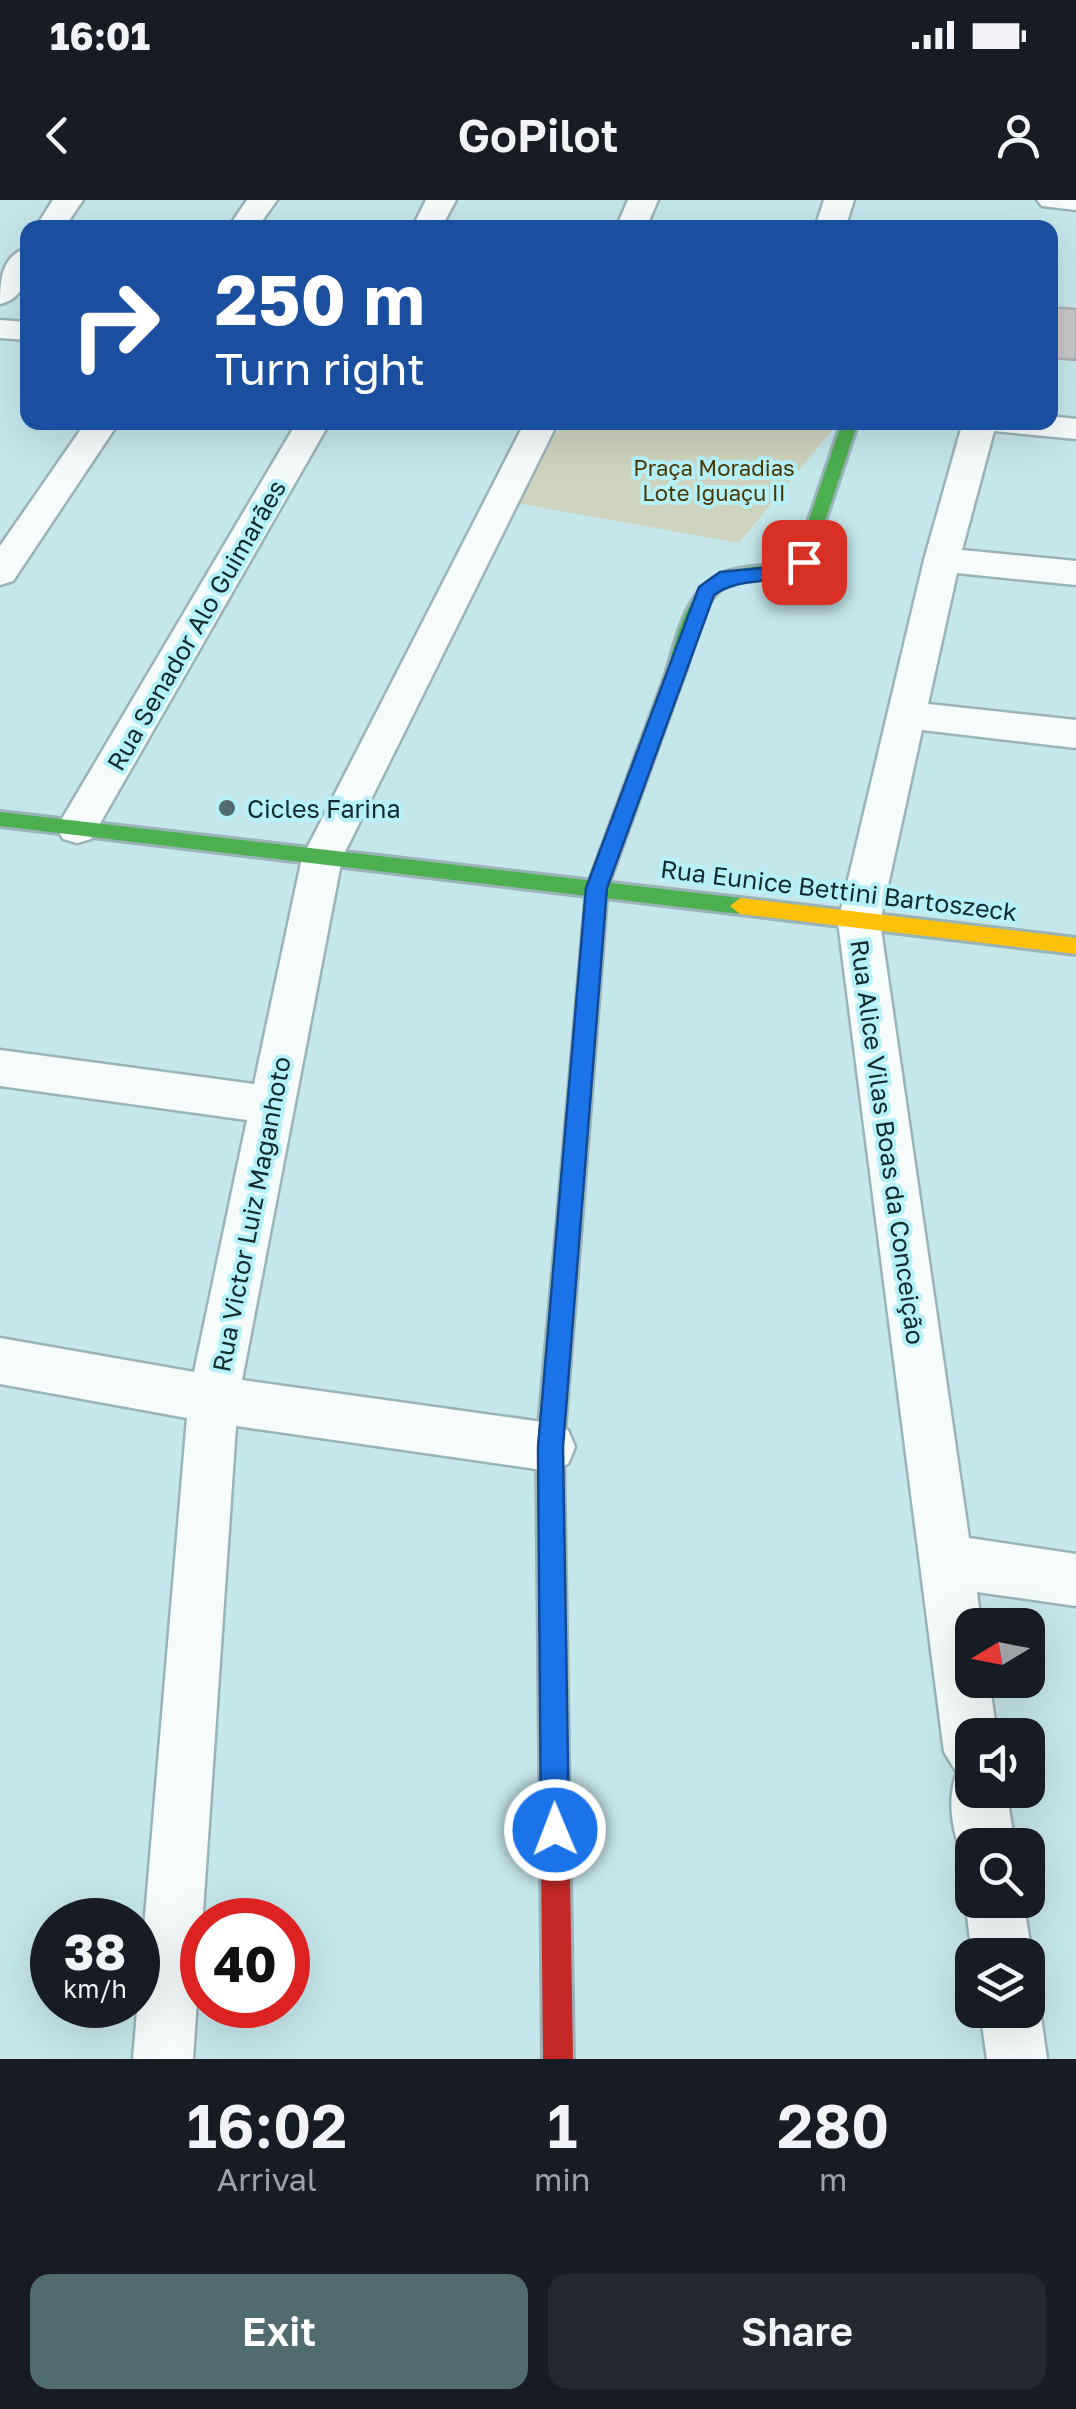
<!DOCTYPE html>
<meta charset="utf-8">
<style>
body{margin:0;font-family:"Golos Text",sans-serif;background:#242831;color:#f1f3f6;height:100vh;display:flex;flex-direction:column;font-size:38px;white-space:nowrap}
*{box-sizing:border-box;margin:0}
p{font-size:32px;color:#9ea1a6}
.icon{flex:none;width:55px;height:55px;fill:none;stroke:currentColor;stroke-width:2;stroke-linecap:round;stroke-linejoin:round}
.map{position:relative;height:1859px;overflow:hidden}
.sheet{display:flex;flex-direction:column;background:#171b24;flex:1}
.sheet>*{flex:none}
.top-card{position:absolute;left:20px;top:20px;width:1038px;height:210px;border-radius:20px;box-shadow:0 10px 40px #0002;background:#1a4fa0;color:#fff;overflow:hidden}
.needle{width:65px;rotate:260deg}
.fabs{position:absolute;left:955px;top:1408px;display:grid;gap:20px}
.fabs a{display:grid;place-items:center;width:90px;height:90px;border-radius:20px;background:#171b24;box-shadow:0 10px 40px #0002;font-size:50px}
.speed{position:absolute;left:30px;top:1698px;display:flex;gap:20px;font-size:50px;font-weight:700;text-align:center}
.speed>*{display:grid;place-content:center;width:130px;height:130px;border-radius:50%;background:#171b24;box-shadow:0 10px 40px #0002;line-height:1}
.speed small{font-size:25px;font-weight:400}
.speed .limit{border:15px solid #d22;background:#fff;color:#111}
.pin{position:absolute;display:grid;place-items:center;width:85px;height:85px;color:#fff;margin:-42px;border-radius:20px;box-shadow:0 5px 15px #0006}
.me{position:absolute;width:110px;margin:-55px;rotate:359deg;stroke-linejoin:round;filter:drop-shadow(0 0 8px #0008)}
.turn{display:flex;align-items:center;gap:35px;height:210px;padding:0 30px;font-size:45px}
.turn .icon{width:130px;height:130px;stroke-width:2.5}
.turn b{display:block;font-size:70px;line-height:85px}
.eta{display:flex;justify-content:space-evenly;align-items:center;height:170px;text-align:center}
.eta b{font-size:60px;font-weight:600;line-height:70px}
.primary-button{display:flex;gap:20px;margin-top:auto;padding:20px 30px}
.primary-button a{flex:1;height:115px;border-radius:20px;background:#516c70;color:#fff;font-size:40px;font-weight:600;line-height:115px;text-align:center}
.primary-button a+a{background:#242831;color:#f1f3f6}
.status{display:flex;justify-content:space-between;align-items:center;height:70px;padding:0 50px;background:#171b24;direction:ltr}
.status svg{height:28px;fill:currentColor}
header{display:flex;justify-content:space-between;align-items:center;height:130px;padding:0 30px;background:#171b24;font-size:45px;font-weight:600}
.map>svg:first-child{display:block}
.green{fill:#ced3bd}
.building{fill:#c8c8c8;stroke:#acb2b3;stroke-width:2.5}
.lines{fill:none;stroke-linecap:round;stroke-linejoin:round}
.street-casing{stroke:#9ab3b7;stroke-width:5}
.fast-casing{stroke:#9ab3b7;stroke-width:6}
.slow-casing{stroke:#9ab3b7;stroke-width:6}
.jam-casing{stroke:#9ab3b7;stroke-width:6}
.street{fill:#f6fbfc;fill-rule:evenodd}
.fast{fill:#4caf50;fill-rule:evenodd}
.slow{fill:#ffc107;fill-rule:evenodd}
.jam{fill:#c62828;fill-rule:evenodd}
.route{fill:#1a73e8;stroke:#114b97;stroke-width:2.5}
.poi-dot{fill:#516c70;stroke:#b6f1fa;stroke-width:4}
.labels{text-anchor:middle;dominant-baseline:central;stroke-width:8;stroke-linejoin:round;paint-order:stroke}
.far-park-label{font-size:22px;fill:#4b3800;stroke:#b6f1fa}
.street-label{font-size:25px;fill:#132a2e;stroke:#b6f1fa}
.poi-label{font-size:25px;fill:#132a2e;stroke:#b6f1fa;text-anchor:start}
</style>
<div class="status"><b>16:01</b><svg viewBox="0 0 49 12"><path d="M0 12V9h3v3zM5 12V6h3v6zM10 12V3h3v9zM15 12V0h3v12zM26 1h20v11H26zM47 4h2v5h-2z"/></svg></div>
<header><svg class="icon" aria-label="back" viewBox="0 0 24 24"><path d="M15 5l-7 7 7 7"/></svg>GoPilot<svg class="icon" aria-label="person" viewBox="0 0 24 24"><circle cx="12" cy="8" r="4"/><path d="M4 21q1-7 8-7t8 7"/></svg></header>
<div class="map">
<svg width="1076" height="1859" viewBox="0 0 1076 1859">
<rect width="100%" height="100%" fill="#c5e6eb"/>
<polygon class="green" points="816,222 836,225 739,343 516,303 562,223"/>
<polygon class="building" points="1050,107 1076,109 1076,160 1050,158"/>
<g class="lines">
<defs>
<g id="street">
<polygon points="53,0 83,0 64,28 35,28"/>
<polygon points="247,0 277,0 257,28 228,28"/>
<polygon points="426,0 456,0 441,28 412,28"/>
<polygon points="628,0 658,0 646,28 616,28"/>
<polygon points="824,0 854,0 845,28 815,28"/>
<polygon points="1037,0 1076,0 1076,10 1042,6"/>
<path d="M 28,48 C 28,71 27,98 0,104 C 0,81 1,55 28,48 Z"/>
<polygon points="0,120 28,122 28,140 0,138"/>
<path d="M 1050,216 L 1076,219 L 1076,239 L 994,231 L 962,350 L 1076,361 L 1076,385 L 957,373 L 928,504 L 1076,520 L 1076,548 L 922,530 L 880,722 L 969,1338 L 1076,1354 L 1076,1406 L 977,1392 L 981,1425 L 972,1425 L 972,1480 L 989,1480 L 997,1535 L 972,1535 L 972,1590 L 1006,1590 L 1015,1645 L 972,1645 L 972,1668 L 966,1665 C 954,1638 945,1602 957,1573 L 944,1552 L 838,722 L 924,360 L 963,222 L 1050,222 Z"/>
<polygon points="86,222 119,222 13,381 0,385 0,346"/>
<polygon points="297,222 330,222 91,639 77,643 63,639 57,628 63,617"/>
<polygon points="525,222 558,222 342,658 242,1180 550,1223 568,1230 575,1247 568,1264 550,1271 236,1226 193,1859 133,1859 187,1218 0,1184 0,1138 194,1172 247,920 0,886 0,850 254,884 302,658"/>
<polygon points="972,1682 972,1700 1023,1700 1032,1755 1028,1765 1028,1755 972,1755 965,1700"/>
<polygon points="1028,1787 1040,1810 1047,1859 987,1859 980,1810 1028,1810"/>
</g>
<g id="fast">
<path d="M 842,222 L 858,222 L 810,366 C 785,377 759,373 734,382 C 696,395 696,451 681,482 L 667,482 L 665,477 C 678,437 686,380 734,370 C 755,365 777,367 796,358 Z"/>
<polygon points="0,612 740,698 750,706 740,714 0,626"/>
</g>
<g id="slow">
<polygon points="674,470 683,477 607,688 579,1050 575,1057 567,1061 559,1057 555,1050 587,688 665,477"/>
<polygon points="740,698 1076,738 1076,754 740,714 730,706"/>
</g>
<polygon id="jam" points="567,1039 575,1043 579,1050 563,1247 573,1859 543,1859 537,1247 555,1050 559,1043"/>
</defs>
<use href="#street" class="street-casing"/>
<use href="#fast" class="fast-casing"/>
<use href="#slow" class="slow-casing"/>
<use href="#jam" class="jam-casing"/>
<use href="#street" class="street"/>
<use href="#fast" class="fast"/>
<use href="#slow" class="slow"/>
<use href="#jam" class="jam"/>
</g>
<path class="route" d="M 804,356 L 813,362 C 787,390 745,372 714,395 L 607,688 L 563,1247 L 569,1630 L 565,1640 L 555,1644 L 545,1640 L 541,1630 L 538,1247 L 586,688 L 699,387 L 720,372 L 784,366 Z"/>
<circle class="poi-dot" cx="227" cy="608" r="10"/>
<g class="labels">
<g class="far-park-label">
<text x="714" y="267">Praça Moradias<tspan x="714" dy="25">Lote Iguaçu II</tspan></text>
</g>
<g class="street-label">
<text transform="translate(196 425) rotate(-60)">Rua Senador Alo Guimarães</text>
<text transform="translate(839 690) rotate(7)">Rua Eunice Bettini Bartoszeck</text>
<text transform="translate(888 942) rotate(82)">Rua Alice Vilas Boas da Conceição</text>
<text transform="translate(251 1014) rotate(-79)">Rua Victor Luiz Maganhoto</text>
</g>
<g class="poi-label">
<text x="247" y="608">Cicles Farina</text>
</g>
</g>
</svg>
<div class="fabs">
<a><svg class="needle" viewBox="-14 -14 28 28"><path d="M0-13l5 13h-10z" fill="#e53935"/><path d="M0 13l5-13h-10z" fill="#9ea1a6"/></svg></a>
<a><svg class="icon" aria-label="sound" viewBox="0 0 24 24"><path d="M4 9h4l5-4v14l-5-4H4zM17 9q2 3 0 6"/></svg></a>
<a><svg class="icon" aria-label="search" viewBox="0 0 24 24"><circle cx="10" cy="10" r="6"/><path d="M15 15l6 6"/></svg></a>
<a><svg class="icon" aria-label="layers" viewBox="0 0 24 24"><path d="M12 4l9 5-9 5-9-5zM3 14l9 5 9-5"/></svg></a>
</div>
<div class="speed"><div>38<small>km/h</small></div><div class="limit">40</div></div>
<div class="pin" style="left:804px;top:362px;background:#d93025"><svg class="icon" aria-label="arrive" viewBox="0 0 24 24"><path d="M6 21V4h12l-3 4 3 4H6"/></svg></div>
<svg class="me" style="left:555px;top:1630px" viewBox="-20 -20 40 40"><circle r="17" fill="#1a73e8" stroke="#fff" stroke-width="3"/><path d="M0-11L8 9 0 5-8 9z" fill="#fff"/></svg>
<div class="top-card">
<div class="turn"><svg class="icon" aria-label="right" viewBox="0 0 24 24"><path d="M7 20v-9h11M14 6l5 5-5 5"/></svg><div><b>250 m</b>Turn right</div></div>
</div>
</div>
<section class="sheet">
<div class="eta">
<div><b>16:02</b><p>Arrival</p></div>
<div><b>1</b><p>min</p></div>
<div><b>280</b><p>m</p></div>
</div>
<div class="primary-button"><a>Exit</a><a>Share</a></div>
</section>
